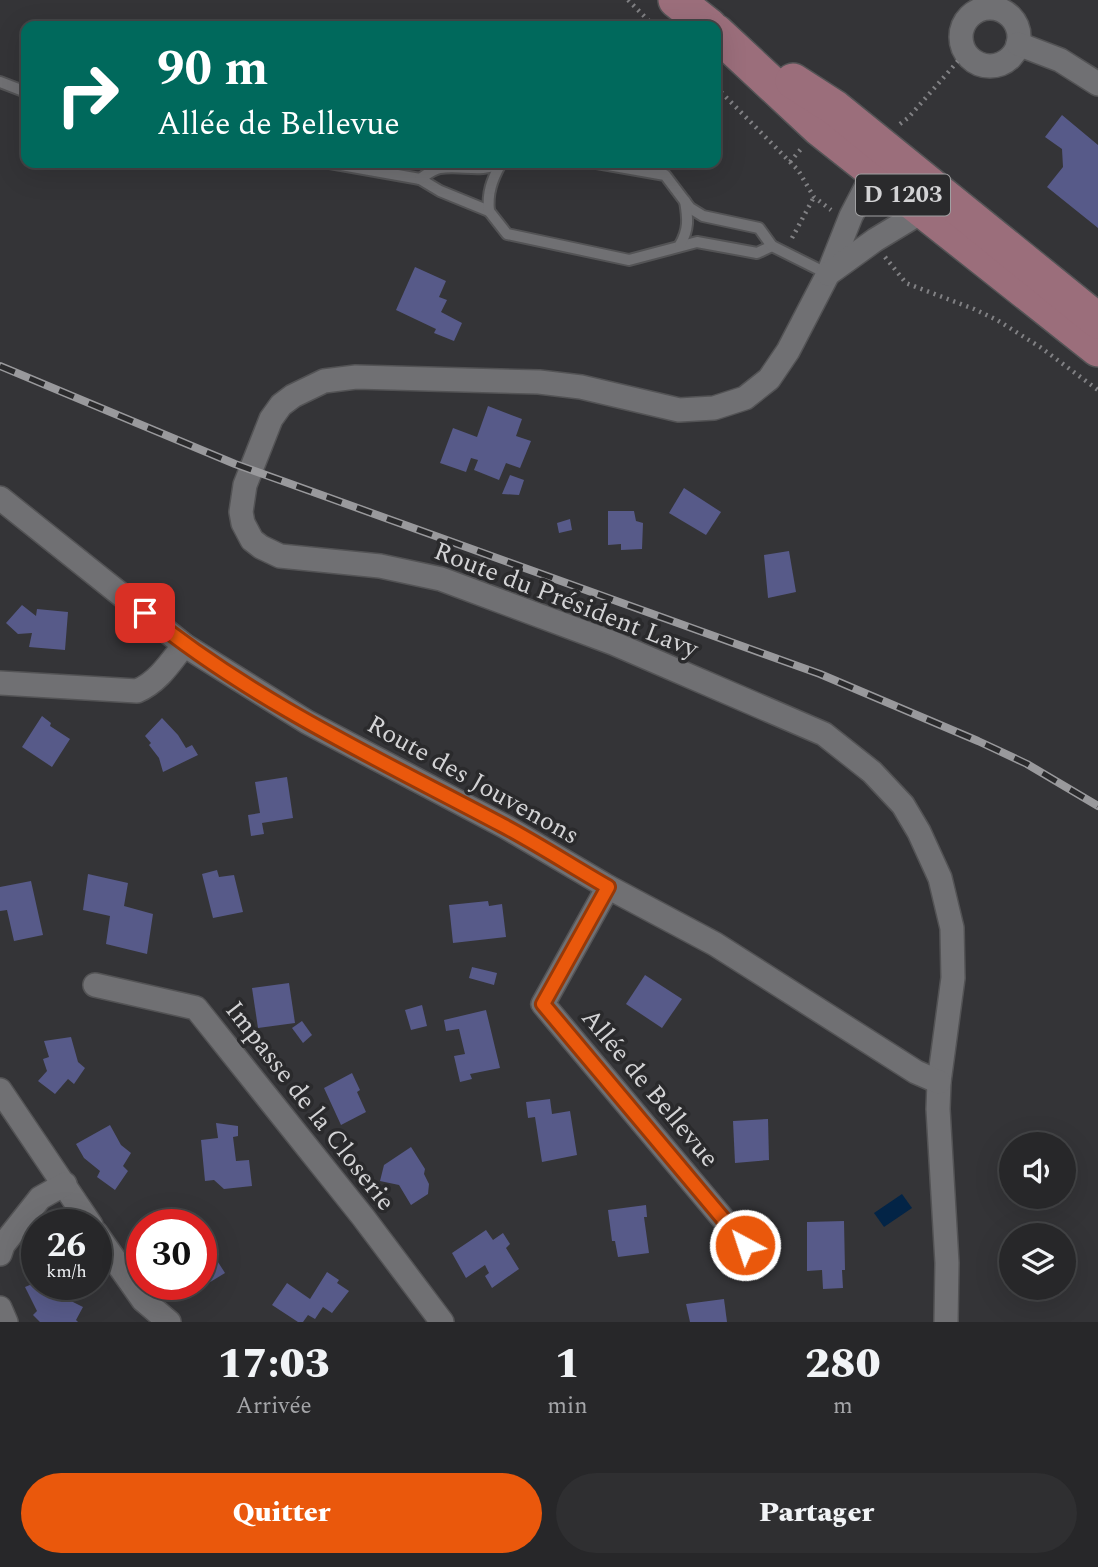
<!DOCTYPE html>
<html lang="fr">
<meta charset="utf-8">
<style>
body{margin:0;font-family:Spectral,serif;background:#2f2f31;color:#f1f3f6;height:100vh;display:flex;flex-direction:column;font-size:26px;white-space:nowrap}
*{box-sizing:border-box;margin:0}
p{font-size:23px;color:#a4a5a8}
.icon{flex:none;width:38px;height:38px;fill:none;stroke:currentColor;stroke-width:2;stroke-linecap:round;stroke-linejoin:round}
.map{position:relative;height:1322px;overflow:hidden}
.panel{display:flex;flex-direction:column;background:#272729;flex:1}
.panel>*{flex:none}
.guide{position:absolute;left:21px;top:21px;width:700px;height:147px;border-radius:14px;box-shadow:0 7px 28px #0002,0 0 0 2px #434446;background:#00695c;color:#fff;overflow:hidden}
.buttons{position:absolute;left:999px;top:1132px;display:grid;gap:14px}
.buttons a{display:grid;place-items:center;width:77px;height:77px;border-radius:50%;background:#272729;box-shadow:0 7px 28px #0002,0 0 0 2px #434446;font-size:35px}
.speed{position:absolute;left:21px;top:1209px;display:flex;gap:14px;font-size:35px;font-weight:700;text-align:center}
.speed>*{display:grid;place-content:center;width:91px;height:91px;border-radius:50%;background:#272729;box-shadow:0 7px 28px #0002,0 0 0 2px #434446;line-height:1}
.speed small{font-size:18px;font-weight:400}
.speed .limit{border:10px solid #d22;background:#fff;color:#111}
.pin{position:absolute;display:grid;place-items:center;width:60px;height:60px;color:#fff;margin:-30px;border-radius:14px;box-shadow:0 4px 10px #0006}
.me{position:absolute;width:77px;margin:-38px;rotate:320deg;stroke-linejoin:round;filter:drop-shadow(0 0 5px #0008)}
.turn{display:flex;align-items:center;gap:24px;height:147px;padding:0 21px;font-size:32px}
.turn .icon{width:91px;height:91px;stroke-width:2.5}
.turn b{display:block;font-size:49px;line-height:60px}
.eta{display:flex;justify-content:space-evenly;align-items:center;height:119px;text-align:center}
.eta b{font-size:42px;font-weight:800;line-height:49px}
.cta{display:flex;gap:14px;margin-top:auto;padding:14px 21px}
.cta a{flex:1;height:80px;border-radius:42px;background:#ea580c;color:#fff;font-size:28px;font-weight:800;line-height:80px;text-align:center}
.cta a+a{background:#2f2f31;color:#f1f3f6}
.map>svg:first-child{display:block}
.water{fill:#032446}
.building{fill:#575a89}
.lines{fill:none;stroke-linecap:round;stroke-linejoin:round}
.lane-casing{stroke:#535355;stroke-width:14}
.street-casing{stroke:#535355;stroke-width:26}
.primary-casing{stroke:#535355;stroke-width:38}
.path{stroke:#818184;stroke-width:4.5;stroke-dasharray:2 5;stroke-linecap:butt}
.lane{stroke:#707073;stroke-width:10}
.street{stroke:#707073;stroke-width:23}
.primary{stroke:#9b6e7b;stroke-width:35}
.rail-casing{stroke:#99999c;stroke-width:8}
.rail{stroke:#2a2a2c;stroke-width:5;stroke-dasharray:16;stroke-linecap:butt}
.route-casing{stroke:#983908;stroke-width:18}
.route{stroke:#ea580c;stroke-width:12}
.labels{text-anchor:middle;dominant-baseline:central;stroke-width:7;stroke-linejoin:round;paint-order:stroke}
.shield{fill:#2a2a2c;stroke:#a0a0a2;stroke-width:2}
.shield-label{font-size:24px;font-weight:bold;fill:#d3d3d5}
.street-label{font-size:26px;fill:#d3d3d5;stroke:#2a2a2c}
</style>
<div class="map">
<svg width="1098" height="1322" viewBox="0 0 1098 1322">
<rect width="100%" height="100%" fill="#343437"/>
<polygon class="water" points="902,1194 912,1208 884,1227 874,1213"/>
<g class="building">
<polygon points="1062,115 1098,145 1098,228 1047,187 1063,167 1062,149 1045,137"/>
<polygon points="415,267 446,281 439,297 447,300 441,312 462,323 454,341 434,333 436,329 396,310"/>
<polygon points="488,406 522,419 516,436 531,441 520,468 506,463 499,480 474,470 478,460 471,458 466,472 440,463 453,428 477,437"/>
<polygon points="510,475 524,480 519,495 502,494"/>
<polygon points="684,488 721,512 706,535 669,513"/>
<polygon points="608,511 634,511 636,521 643,523 642,549 621,550 621,544 608,545"/>
<polygon points="570,519 572,530 559,533 557,523"/>
<polygon points="789,551 796,592 768,598 764,555"/>
<polygon points="22,605 36,616 37,609 68,612 65,650 29,647 32,633 18,634 6,623"/>
<polygon points="42,716 51,723 50,726 70,739 52,767 22,747"/>
<polygon points="162,718 178,735 186,748 192,745 198,755 163,772 159,758 149,745 151,743 145,736"/>
<polygon points="287,777 293,818 262,823 264,834 251,836 248,815 260,813 255,782"/>
<polygon points="217,870 219,877 234,875 243,912 213,918 202,874"/>
<polygon points="88,874 128,883 124,906 153,914 147,954 106,944 110,916 83,910"/>
<polygon points="31,881 43,935 14,941 7,910 0,911 0,887"/>
<polygon points="488,901 489,906 502,904 506,937 453,943 449,905"/>
<polygon points="472,967 497,973 494,985 469,978"/>
<polygon points="645,975 682,999 662,1028 626,1004"/>
<polygon points="289,983 295,1023 258,1028 252,988"/>
<polygon points="422,1005 427,1026 411,1030 405,1010"/>
<polygon points="486,1010 500,1068 470,1074 472,1079 460,1082 454,1056 465,1054 459,1029 446,1031 444,1020"/>
<polygon points="302,1021 312,1035 303,1043 292,1028"/>
<polygon points="71,1037 78,1062 85,1068 74,1084 68,1079 55,1094 38,1081 47,1071 43,1059 49,1057 44,1041"/>
<polygon points="352,1073 360,1090 357,1092 366,1112 341,1125 324,1088"/>
<polygon points="550,1099 552,1114 570,1111 577,1155 542,1162 535,1117 528,1118 526,1102"/>
<polygon points="768,1119 769,1160 735,1163 733,1121"/>
<polygon points="216,1123 238,1126 238,1136 233,1137 236,1161 249,1160 252,1186 224,1189 214,1180 205,1181 201,1140 218,1138"/>
<polygon points="110,1125 121,1145 131,1153 123,1166 128,1171 115,1190 97,1177 100,1171 84,1158 76,1144"/>
<polygon points="411,1147 425,1169 424,1174 429,1184 428,1194 411,1205 399,1185 380,1181 384,1165"/>
<polygon points="646,1205 647,1217 644,1217 649,1253 618,1257 615,1241 612,1241 608,1210"/>
<polygon points="844,1221 845,1270 842,1270 843,1288 823,1289 822,1270 807,1271 807,1222"/>
<polygon points="486,1230 493,1240 503,1233 510,1244 506,1248 519,1269 492,1288 485,1276 489,1273 485,1265 466,1278 452,1253"/>
<polygon points="201,1246 204,1251 209,1248 225,1273 189,1295 183,1284 201,1284"/>
<polygon points="327,1272 339,1280 337,1283 349,1291 332,1313 323,1307 315,1319 308,1315 303,1322 298,1322 272,1305 287,1283 310,1299"/>
<polygon points="37,1282 37,1284 58,1284 69,1300 83,1307 76,1320 78,1322 40,1322 33,1315 37,1311 25,1287"/>
<polygon points="724,1299 727,1322 690,1322 686,1304"/>
</g>
<g class="lines">
<defs>
<g id="lane">
<polyline points="0,82 26,92"/>
<polyline points="330,163 420,179 440,191 489,211 507,234 629,260 697,242 757,253 772,246"/>
<polyline points="597,163 665,175 690,208 703,216 759,228 772,246 828,274"/>
<path d="M 420,179 C 426,175 433,169 440,168 C 464,165 479,173 504,163"/>
<path d="M 489,211 C 487,193 492,180 500,165"/>
<path d="M 680,245 C 689,229 688,219 685,201"/>
</g>
<g id="street">
<circle cx="990" cy="37" r="29"/>
<polyline points="1018,44 1060,60 1098,84"/>
<polyline points="882,163 874,172 851,216 828,274 788,351 769,379 745,398 714,408 679,410 581,387 539,382 356,377 324,381 293,396 281,405 271,419 245,485 241,512 243,523 252,540 261,547 280,556 380,566 441,579 613,643 824,734 872,772 903,805 919,832 940,878 952,928 953,978 939,1082 938,1109 947,1263 946,1322"/>
<polyline points="828,274 875,240 923,211 931,201"/>
<polyline points="0,498 184,645 307,722 506,827 608,887 715,944 916,1072 939,1082"/>
<path d="M 0,683 L 137,691 C 158,682 170,663 184,645"/>
<polyline points="608,887 543,1004 745,1245"/>
<polyline points="95,985 196,1008 363,1217 442,1322"/>
<polyline points="0,1090 91,1225"/>
<polyline points="96,1233 143,1300 169,1322"/>
<polyline points="0,1254 3,1245 40,1198 65,1184"/>
<polyline points="0,1308 6,1322"/>
</g>
<g id="primary">
<polyline points="676,0 709,26"/>
<polyline points="716,32 819,128 1098,349"/>
<polyline points="793,81 835,108 1098,321"/>
</g>
</defs>
<use href="#lane" class="lane-casing"/>
<use href="#street" class="street-casing"/>
<use href="#primary" class="primary-casing"/>
<g class="path">
<polyline points="628,0 654,26"/>
<polyline points="716,87 798,170 814,197 831,210"/>
<polyline points="900,124 908,118 965,53"/>
<polyline points="790,162 801,149"/>
<polyline points="792,238 814,197"/>
<polyline points="885,257 906,283 974,309 997,320 1040,347 1098,390"/>
</g>
<use href="#lane" class="lane"/>
<use href="#street" class="street"/>
<use href="#primary" class="primary"/>
<defs>
<polyline id="rail" points="0,366 235,464 820,674 978,741 1027,764 1098,806"/>
</defs>
<use href="#rail" class="rail-casing"/>
<use href="#rail" class="rail"/>
</g>
<g class="lines">
<defs>
<path id="route" d="M 145,613 C 253,701 380,760 502,825 C 538,844 573,867 608,887 L 543,1004 L 745,1245"/>
</defs>
<use href="#route" class="route-casing"/>
<use href="#route" class="route"/>
</g>
<g class="labels">
<rect class="shield" x="856" y="174.5" width="94" height="41" rx="5"/>
<g class="shield-label">
<text x="903" y="195">D 1203</text>
</g>
<g class="street-label">
<text transform="translate(566 600) rotate(21)">Route du Président Lavy</text>
<text transform="translate(473 780) rotate(29)">Route des Jouvenons</text>
<text transform="translate(650 1088) rotate(50)">Allée de Bellevue</text>
<text transform="translate(310 1106) rotate(52)">Impasse de la Closerie</text>
</g>
</g>
</svg>
<div class="buttons">
<a><svg class="icon" aria-label="sound" viewBox="0 0 24 24"><path d="M4 9h4l5-4v14l-5-4H4zM17 9q2 3 0 6"/></svg></a>
<a><svg class="icon" aria-label="layers" viewBox="0 0 24 24"><path d="M12 4l9 5-9 5-9-5zM3 14l9 5 9-5"/></svg></a>
</div>
<div class="speed"><div>26<small>km/h</small></div><div class="limit">30</div></div>
<div class="pin" style="left:145px;top:613px;background:#d93025"><svg class="icon" aria-label="arrive" viewBox="0 0 24 24"><path d="M6 21V4h12l-3 4 3 4H6"/></svg></div>
<svg class="me" style="left:745px;top:1245px" viewBox="-20 -20 40 40"><circle r="17" fill="#ea580c" stroke="#fff" stroke-width="3"/><path d="M0-11L8 9 0 5-8 9z" fill="#fff"/></svg>
<div class="guide">
<div class="turn"><svg class="icon" aria-label="right" viewBox="0 0 24 24"><path d="M7 20v-9h11M14 6l5 5-5 5"/></svg><div><b>90 m</b>Allée de Bellevue</div></div>
</div>
</div>
<section class="panel">
<div class="eta">
<div><b>17:03</b><p>Arrivée</p></div>
<div><b>1</b><p>min</p></div>
<div><b>280</b><p>m</p></div>
</div>
<div class="cta"><a>Quitter</a><a>Partager</a></div>
</section>
